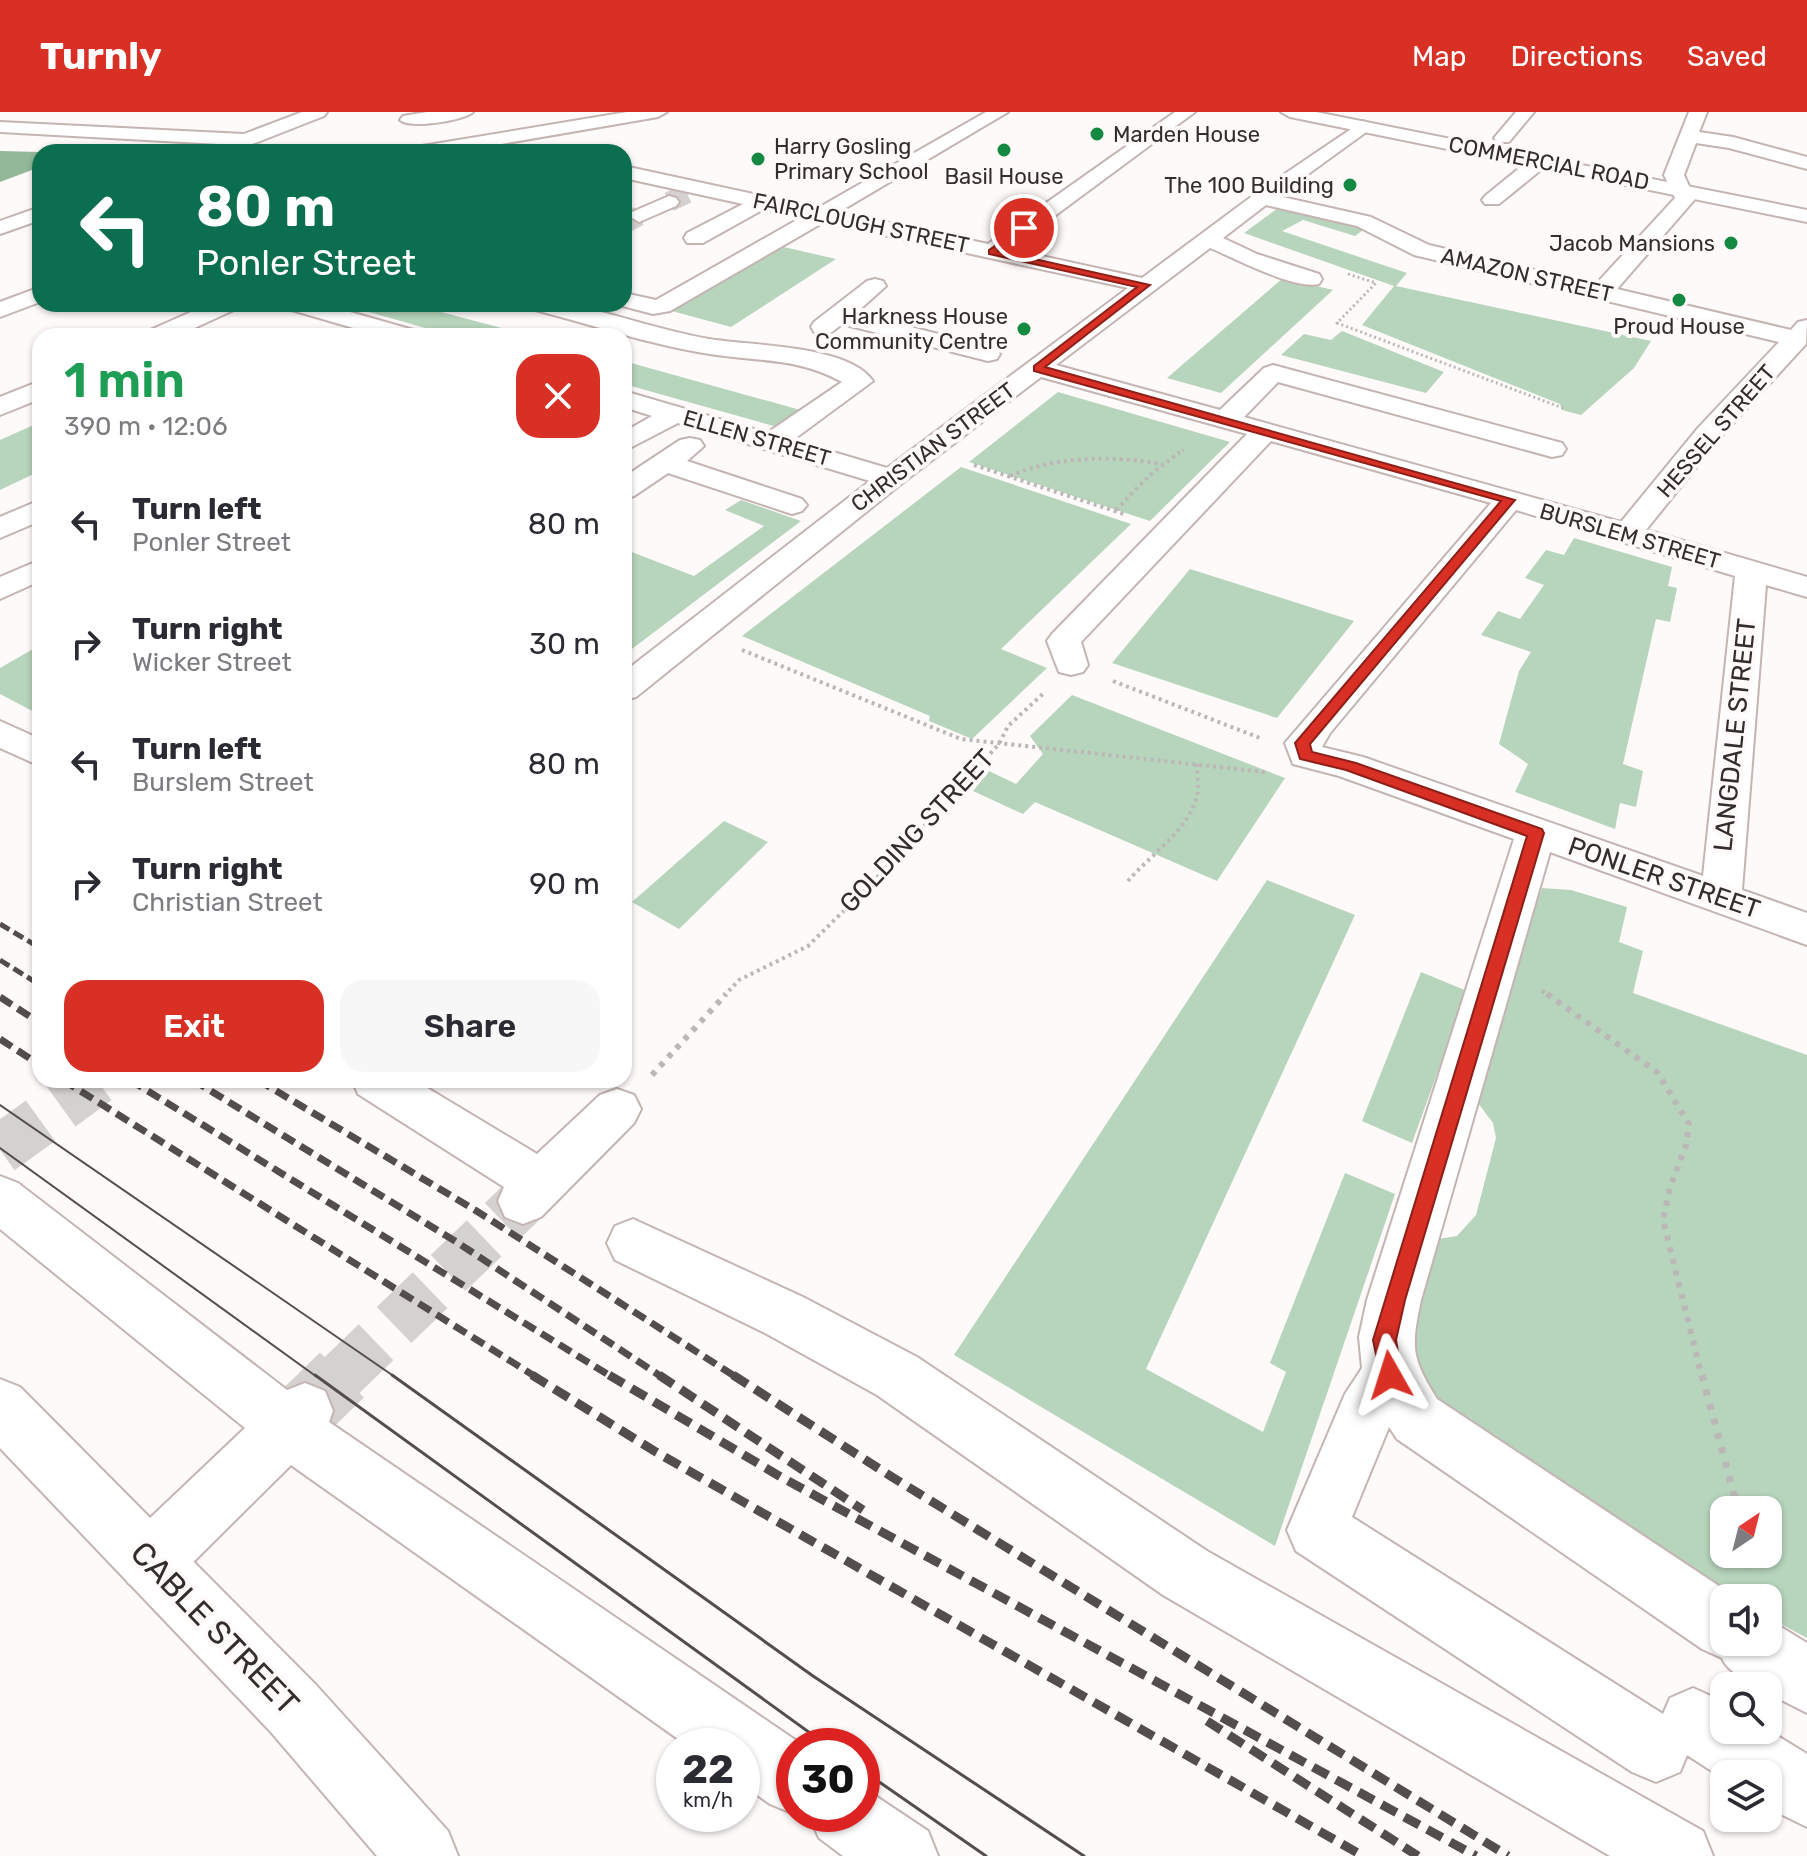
<!DOCTYPE html>
<meta charset="utf-8">
<style>
body{margin:0;font-family:Rubik,sans-serif;background:#f7f7f7;color:#2b2b33;height:100vh;display:flex;flex-direction:column;font-size:30px;white-space:nowrap}
*{box-sizing:border-box;margin:0}
p{font-size:26px;color:#7c7c81}
.icon{flex:none;width:44px;height:44px;fill:none;stroke:currentColor;stroke-width:2;stroke-linecap:round;stroke-linejoin:round}
.map{position:relative;flex:1;overflow:hidden}
.panel{position:absolute;left:32px;top:216px;width:600px;height:760px;display:flex;flex-direction:column;background:#fff;border-radius:24px;box-shadow:0 2px 6px #0004}
.panel>*{flex:none}
.guide{position:absolute;left:32px;top:32px;width:600px;height:168px;border-radius:24px;box-shadow:0 2px 6px #0004;background:#0b6e4f;color:#fff;overflow:hidden}
.needle{width:52px;rotate:35deg}
.tools{position:absolute;left:1710px;top:1384px;display:grid;gap:16px}
.tools a{display:grid;place-items:center;width:72px;height:72px;border-radius:16px;background:#fff;box-shadow:0 2px 6px #0004;font-size:40px}
.speed{position:absolute;left:656px;top:1616px;display:flex;gap:16px;font-size:40px;font-weight:700;text-align:center}
.speed>*{display:grid;place-content:center;width:104px;height:104px;border-radius:50%;background:#fff;box-shadow:0 2px 6px #0004;line-height:1}
.speed small{font-size:20px;font-weight:400}
.speed .limit{border:12px solid #d22;background:#fff;color:#111}
.pin{position:absolute;display:grid;place-items:center;width:68px;height:68px;color:#fff;margin:-34px;border:4px solid #fff;border-radius:50%;box-shadow:0 2px 8px #0007}
.me{position:absolute;width:88px;margin:-44px;rotate:354deg;stroke-linejoin:round;filter:drop-shadow(0 0 6px #0008)}
.turn{display:flex;align-items:center;gap:28px;height:168px;padding:0 32px;font-size:36px}
.turn .icon{width:104px;height:104px;stroke-width:2.5}
.turn b{display:block;font-size:56px;line-height:68px}
.round{display:grid;place-items:center;flex:none;width:84px;height:84px;border-radius:24px;background:#f7f7f7}
.overview{display:flex;align-items:center;justify-content:space-between;height:136px;padding:0 32px}
h1{font-size:48px;font-weight:600;line-height:60px;color:#1e9e55}
.button{display:flex;gap:16px;margin-top:auto;padding:16px 32px}
.button a{flex:1;height:92px;border-radius:24px;background:#d93025;color:#fff;font-size:32px;font-weight:600;line-height:92px;text-align:center}
.button a+a{background:#f7f7f7;color:#2b2b33}
ul{padding:0;list-style:none}
li{display:flex;align-items:center;gap:24px;height:120px;padding:0 32px}
li div{flex:1}
li b{display:block;font-size:30px}
li em{font-style:normal}
header{display:flex;align-items:center;gap:48px;box-sizing:border-box;height:112px;padding:0 40px;background:#d93025;color:#fff}
header strong{font-size:38px}
nav{display:flex;gap:44px;margin-inline-start:auto;font-size:28px}
.map>svg:first-child{display:block}
.green{fill:#b7d4bc;fill-rule:evenodd}
.water{fill:#92b899}
.lines{fill:none;stroke-linecap:round;stroke-linejoin:round}
.minor-tunnel-far2{stroke:#d5d1d1;stroke-width:20;stroke-dasharray:20 10;stroke-linecap:butt}
.minor-tunnel-far1{stroke:#d5d1d1;stroke-width:50;stroke-dasharray:50 25;stroke-linecap:butt}
.minor-tunnel{stroke:#d5d1d1;stroke-width:63;stroke-dasharray:63 31;stroke-linecap:butt}
.minor-casing{stroke:#c4b4b2;stroke-width:4}
.major-casing{stroke:#c4b4b2;stroke-width:4}
.highway-casing{stroke:#c4b4b2;stroke-width:4}
.path-far3{stroke:#bcb7b7;stroke-width:3;stroke-dasharray:2 3;stroke-linecap:butt}
.path-far2{stroke:#bcb7b7;stroke-width:4;stroke-dasharray:3 4;stroke-linecap:butt}
.path-far1{stroke:#bcb7b7;stroke-width:6;stroke-dasharray:5 7;stroke-linecap:butt}
.path{stroke:#bcb7b7;stroke-width:7;stroke-dasharray:6 9;stroke-linecap:butt}
.minor{fill:#fff;fill-rule:evenodd}
.major{fill:#fff;fill-rule:evenodd}
.highway{fill:#fff;fill-rule:evenodd}
.tram-far1{stroke:#534d4c;stroke-width:2}
.tram{stroke:#534d4c;stroke-width:3}
.rail-far2{stroke:#534d4c;stroke-width:5;stroke-dasharray:11 5;stroke-linecap:butt}
.rail-far1{stroke:#534d4c;stroke-width:7;stroke-dasharray:14 7;stroke-linecap:butt}
.rail{stroke:#534d4c;stroke-width:9;stroke-dasharray:17 9;stroke-linecap:butt}
.route{fill:#d93025;stroke:#8d1f18;stroke-width:2}
.poi-dot{fill:#148942;stroke:#fefafa;stroke-width:3}
.labels{text-anchor:middle;dominant-baseline:central;stroke-width:8;stroke-linejoin:round;paint-order:stroke}
.far-poi-label{font-size:22px;fill:#332d2c;stroke:#fefafa;text-anchor:end}
.far-street-label{font-size:22px;fill:#332d2c;stroke:#fefafa}
.street-label{font-size:26px;fill:#332d2c;stroke:#fefafa}
.near-street-label{font-size:32px;fill:#332d2c;stroke:#fefafa}
</style>
<header>
<strong>Turnly</strong>
<nav><a>Map</a><a>Directions</a><a>Saved</a></nav>
</header>
<div class="map">
<svg width="1807" height="1744" viewBox="0 0 1807 1744">
<rect width="100%" height="100%" fill="#fefafa"/>
<g class="green">
<polygon points="1278,96 1367,115 1355,124 1303,108 1282,119 1407,161 1396,174 1651,229 1634,256 1581,303 1562,298 1560,292 1362,213 1394,174 1244,121"/>
<polygon points="775,133 836,147 731,215 668,198"/>
<polygon points="1283,166 1333,178 1221,281 1167,266"/>
<polygon points="340,192 411,192 532,224 454,224"/>
<polygon points="1342,219 1444,260 1426,281 1281,243 1304,222 1331,228"/>
<polygon points="624,249 804,299 781,316 624,272"/>
<polygon points="1058,280 1230,330 1150,409 969,350"/>
<polygon points="36,312 40,314 40,359 0,378 0,328"/>
<polygon points="961,355 1131,412 1001,537 1047,556 972,627 929,609 930,604 742,524"/>
<polygon points="741,388 801,409 624,543 624,437 694,464 764,414 725,398"/>
<polygon points="1574,426 1672,455 1668,474 1677,476 1670,510 1656,507 1623,652 1643,659 1636,695 1620,691 1615,717 1515,680 1528,652 1499,632 1519,559 1531,540 1481,523 1498,499 1520,507 1544,473 1525,466 1546,438 1564,443"/>
<polygon points="1190,457 1354,509 1277,606 1112,551"/>
<polygon points="40,533 40,603 0,582 0,556"/>
<polygon points="1072,583 1285,666 1217,769 1035,690 1023,702 973,679 989,659 1016,672 1043,642 1030,624"/>
<polygon points="724,709 768,730 679,817 632,790"/>
<polygon points="1267,768 1355,803 1146,1257 1263,1320 1286,1260 1270,1251 1345,1061 1395,1082 1275,1434 954,1243"/>
<path d="M 1542,776 L 1571,778 L 1627,795 L 1619,830 L 1643,839 L 1633,881 L 1807,943 L 1807,1526 L 1768,1505 L 1768,1486 L 1733,1486 L 1436,1289 L 1416,1257 L 1412,1199 L 1438,1127 L 1457,1124 L 1476,1103 L 1496,1026 L 1493,1011 L 1472,983 ZM 1724,1398 L 1768,1398 L 1768,1442 L 1724,1442 Z"/>
<polygon points="1421,860 1467,879 1412,1031 1362,1009"/>
</g>
<polygon class="water" points="0,39 40,40 40,55 0,70"/>
<g class="lines">
<g class="minor-tunnel-far2">
<polyline points="669,90 690,80"/>
<polyline points="624,112 639,104"/>
</g>
<g class="minor-tunnel-far1">
<polyline points="0,1038 97,968"/>
<polyline points="340,1265 523,1089"/>
</g>
<polyline class="minor-tunnel" points="305,1299 342,1263"/>
<defs>
<g id="minor">
<polygon points="302,0 327,0 324,4 232,40 212,40 213,34 219,32 0,20 0,10 244,22"/>
<path d="M 427,0 L 473,0 C 463,9 410,17 400,8 L 403,4 Z"/>
<polygon points="627,0 667,0 658,5 455,40 413,40 422,34"/>
<path d="M 986,0 L 1008,0 L 839,100 L 988,132 L 1175,0 L 1195,0 L 1010,137 L 1142,166 L 1255,82 L 1363,9 L 1372,14 L 1369,18 L 1278,84 L 1371,105 L 1429,133 L 1596,172 L 1675,86 L 1664,63 L 1689,0 L 1707,0 L 1699,20 L 1733,25 L 1807,45 L 1807,57 L 1729,36 L 1696,31 L 1684,63 L 1695,87 L 1617,177 L 1791,218 L 1798,210 L 1807,208 L 1806,232 L 1718,328 L 1646,418 L 1807,465 L 1807,485 L 1766,473 L 1742,778 L 1807,801 L 1807,833 L 1550,740 L 1421,1188 C 1411,1236 1411,1245 1437,1287 L 1737,1486 L 1724,1486 L 1724,1530 L 1768,1530 L 1768,1507 L 1807,1531 L 1807,1601 L 1768,1581 L 1768,1574 C 1753,1574 1727,1560 1722,1546 L 1702,1537 L 1397,1327 L 1389,1315 L 1352,1405 L 1663,1602 L 1670,1586 L 1693,1576 L 1724,1590 L 1724,1618 L 1768,1618 L 1807,1642 L 1807,1715 L 1768,1696 L 1768,1662 L 1724,1662 L 1724,1667 L 1687,1643 L 1680,1660 L 1656,1670 L 1632,1660 L 1296,1439 L 1287,1418 L 1345,1282 L 1362,1256 L 1359,1225 L 1367,1188 L 1514,727 L 1339,664 L 1293,652 L 1285,631 L 1491,391 L 1271,329 L 1081,530 L 1088,553 L 1083,560 L 1071,563 L 1059,560 L 1047,529 L 1052,522 L 1247,322 L 1041,265 L 901,372 L 636,585 L 624,588 L 624,560 L 870,369 L 678,311 L 624,339 L 624,320 L 652,304 L 624,295 L 624,279 L 767,321 L 842,270 C 796,245 759,250 710,242 C 654,234 587,211 531,197 L 527,192 C 541,192 557,190 570,193 C 617,202 662,219 709,227 C 748,234 848,232 873,269 L 793,328 L 887,356 L 1128,176 L 824,110 L 670,199 L 653,202 L 615,192 L 624,192 L 624,181 L 656,188 L 802,105 L 764,97 L 703,131 L 687,131 L 684,126 L 687,121 L 743,92 L 624,66 L 624,54 L 818,96 ZM 1266,93 L 1357,114 L 1414,143 L 1779,230 L 1698,316 L 1621,410 L 1244,305 L 1278,270 L 1552,345 L 1562,343 L 1566,337 L 1562,331 L 1273,253 L 1264,256 L 1220,298 L 1056,253 L 1210,136 C 1235,146 1294,178 1319,172 L 1322,167 L 1319,162 L 1257,142 L 1223,126 ZM 1516,398 L 1735,464 L 1703,764 L 1363,645 L 1322,635 L 1330,621 Z"/>
<polygon points="1516,0 1534,0 1509,30 1497,30 1494,26"/>
<polygon points="1540,43 1550,49 1547,53 1499,92 1485,92 1482,88 1485,84 1533,45"/>
<polygon points="669,84 676,86 679,90 676,94 639,110 629,104 632,100"/>
<polygon points="40,95 40,108 0,122 0,109"/>
<polygon points="875,167 883,169 886,174 856,201 997,237 1000,242 997,247 988,249 842,212 832,220 814,220 811,215 814,210 867,169"/>
<polygon points="40,175 40,190 0,205 0,190"/>
<polygon points="209,192 240,192 236,197 177,224 145,224 148,219"/>
<polygon points="284,192 322,192 417,219 420,224 381,224 288,197"/>
<polygon points="40,269 40,287 0,303 0,285"/>
<polygon points="690,326 700,328 704,334 687,349 802,387 807,393 802,399 792,402 668,361 634,384 624,387 624,365 680,328"/>
<polygon points="40,388 40,409 0,426 0,405"/>
<polygon points="40,448 40,469 0,487 0,465"/>
<polygon points="0,609 40,627 40,654 0,636"/>
<polygon points="352,968 414,968 537,1042 600,983 617,977 634,983 641,997 634,1011 541,1105 523,1112 505,1105 498,1089 504,1075 358,982"/>
<polygon points="0,1064 18,1071 287,1278 305,1271 325,1279 333,1299 329,1310 804,1634 794,1634 794,1702 770,1692 742,1672 742,1634 688,1634 291,1353 172,1471 150,1480 128,1471 119,1449 128,1427 245,1316 0,1117"/>
<polygon points="633,1107 803,1185 917,1245 1207,1439 1703,1719 1713,1744 1610,1744 1163,1483 877,1283 765,1221 615,1148 607,1131 615,1114"/>
<polygon points="862,1675 928,1719 938,1744 843,1744 819,1726 808,1702 862,1702"/>
</g>
<polygon id="major" points="0,1267 20,1275 316,1573 448,1719 458,1744 377,1744 270,1619 0,1336"/>
<polygon id="highway" points="1281,0 1316,0 1807,98 1807,110 1290,5"/>
</defs>
<use href="#minor" class="minor-casing"/>
<use href="#major" class="major-casing"/>
<use href="#highway" class="highway-casing"/>
<g class="path-far3">
<polyline points="1348,162 1376,171 1337,211 1563,296"/>
<polyline points="1178,342 1186,336"/>
</g>
<g class="path-far2">
<polyline points="974,353 1124,402"/>
<path d="M 1010,364 C 1059,343 1111,344 1163,352"/>
<polyline points="1116,398 1150,363 1180,340"/>
<polyline points="742,538 961,627 1265,660"/>
<polyline points="1113,569 1260,626"/>
<path d="M 1128,769 C 1149,744 1189,718 1197,684 C 1199,674 1197,662 1197,652"/>
<polyline points="1542,879 1550,884"/>
<polyline points="724,884 739,868 808,834 872,771 999,632 1008,614 1045,580"/>
</g>
<g class="path-far1">
<polyline points="1547,882 1657,960 1689,1012 1686,1033 1670,1075 1663,1108 1702,1265"/>
<polyline points="652,963 726,882"/>
</g>
<g class="path">
<polyline points="1702,1263 1738,1398"/>
<polyline points="1747,1442 1749,1457"/>
</g>
<use href="#minor" class="minor"/>
<use href="#major" class="major"/>
<use href="#highway" class="highway"/>
<g class="tram-far1">
<polyline points="0,993 395,1265"/>
<polyline points="0,1036 317,1265"/>
</g>
<g class="tram">
<polyline points="315,1263 828,1634"/>
<polyline points="392,1263 813,1564 1084,1744"/>
<polyline points="862,1658 986,1744"/>
</g>
<g class="rail-far2">
<polyline points="0,812 40,836"/>
<polyline points="0,848 40,873"/>
</g>
<g class="rail-far1">
<polyline points="0,885 40,911"/>
<polyline points="0,927 40,953"/>
<polyline points="63,968 536,1265"/>
<polyline points="130,968 612,1265"/>
<polyline points="193,968 455,1129 662,1265"/>
<polyline points="258,968 475,1098 736,1265"/>
</g>
<g class="rail">
<polyline points="532,1263 656,1340 1363,1744"/>
<polyline points="609,1263 781,1365 1476,1744"/>
<polyline points="659,1263 863,1398"/>
<polyline points="733,1263 892,1365 1508,1744"/>
<polyline points="1207,1609 1418,1744"/>
</g>
</g>
<polygon class="route" points="1024,114 1027,118 999,139 1150,173 1045,255 1515,388 1310,632 1312,640 1356,651 1542,717 1544,721 1405,1188 1396,1228 1402,1263 1398,1271 1390,1274 1382,1271 1373,1228 1527,724 1346,658 1300,647 1295,631 1501,389 1034,259 1034,254 1137,175 989,142 989,138"/>
<g class="poi-dot">
<circle cx="1097" cy="22" r="8"/>
<circle cx="1004" cy="38" r="8"/>
<circle cx="758" cy="47" r="8"/>
<circle cx="1350" cy="73" r="8"/>
<circle cx="1731" cy="131" r="8"/>
<circle cx="1679" cy="188" r="8"/>
<circle cx="1024" cy="217" r="8"/>
</g>
<g class="labels">
<g class="far-poi-label">
<text x="1113" y="22" text-anchor="start">Marden House</text>
<text x="774" y="34" text-anchor="start">Harry Gosling<tspan x="774" dy="25">Primary School</tspan></text>
<text x="1004" y="64" text-anchor="middle">Basil House</text>
<text x="1334" y="73">The 100 Building</text>
<text x="1715" y="131">Jacob Mansions</text>
<text x="1008" y="204">Harkness House<tspan x="1008" dy="25">Community Centre</tspan></text>
<text x="1679" y="214" text-anchor="middle">Proud House</text>
</g>
<g class="far-street-label">
<text transform="translate(1549 51) rotate(11)">COMMERCIAL ROAD</text>
<text transform="translate(861 111) rotate(12)">FAIRCLOUGH STREET</text>
<text transform="translate(1527 163) rotate(13)">AMAZON STREET</text>
<text transform="translate(1716 319) rotate(-49)">HESSEL STREET</text>
<text transform="translate(757 326) rotate(16)">ELLEN STREET</text>
<text transform="translate(933 335) rotate(-37)">CHRISTIAN STREET</text>
<text transform="translate(1630 424) rotate(16)">BURSLEM STREET</text>
</g>
<g class="street-label">
<text transform="translate(1735 623) rotate(-84)">LANGDALE STREET</text>
<text transform="translate(917 719) rotate(-47)">GOLDING STREET</text>
<text transform="translate(1664 766) rotate(19)">PONLER STREET</text>
</g>
<g class="near-street-label">
<text transform="translate(215 1516) rotate(46)">CABLE STREET</text>
</g>
</g>
</svg>
<div class="tools">
<a><svg class="needle" viewBox="-14 -14 28 28"><path d="M0-13l5 13h-10z" fill="#e53935"/><path d="M0 13l5-13h-10z" fill="#7c7c81"/></svg></a>
<a><svg class="icon" aria-label="sound" viewBox="0 0 24 24"><path d="M4 9h4l5-4v14l-5-4H4zM17 9q2 3 0 6"/></svg></a>
<a><svg class="icon" aria-label="search" viewBox="0 0 24 24"><circle cx="10" cy="10" r="6"/><path d="M15 15l6 6"/></svg></a>
<a><svg class="icon" aria-label="layers" viewBox="0 0 24 24"><path d="M12 4l9 5-9 5-9-5zM3 14l9 5 9-5"/></svg></a>
</div>
<div class="speed"><div>22<small>km/h</small></div><div class="limit">30</div></div>
<div class="pin" style="left:1024px;top:116px;background:#d93025"><svg class="icon" aria-label="arrive" viewBox="0 0 24 24"><path d="M6 21V4h12l-3 4 3 4H6"/></svg></div>
<svg class="me" style="left:1390px;top:1263px" viewBox="-20 -20 40 40"><path d="M0-17L14 15 0 8-14 15z" fill="#d93025" stroke="#fff" stroke-width="4"/></svg>
<div class="guide">
<div class="turn"><svg class="icon" aria-label="left" viewBox="0 0 24 24"><path d="M17 20v-9H6M10 6l-5 5 5 5"/></svg><div><b>80 m</b>Ponler Street</div></div>
</div>
<section class="panel">
<div class="overview"><div><h1>1 min</h1><p>390 m · 12:06</p></div><a class="round" style="background:#d93025;color:#fff"><svg class="icon" aria-label="close" viewBox="0 0 24 24"><path d="M6 6l12 12M18 6L6 18"/></svg></a></div>
<ul>
<li><svg class="icon" aria-label="left" viewBox="0 0 24 24"><path d="M17 20v-9H6M10 6l-5 5 5 5"/></svg><div><b>Turn left</b><p>Ponler Street</p></div><em>80 m</em></li>
<li><svg class="icon" aria-label="right" viewBox="0 0 24 24"><path d="M7 20v-9h11M14 6l5 5-5 5"/></svg><div><b>Turn right</b><p>Wicker Street</p></div><em>30 m</em></li>
<li><svg class="icon" aria-label="left" viewBox="0 0 24 24"><path d="M17 20v-9H6M10 6l-5 5 5 5"/></svg><div><b>Turn left</b><p>Burslem Street</p></div><em>80 m</em></li>
<li><svg class="icon" aria-label="right" viewBox="0 0 24 24"><path d="M7 20v-9h11M14 6l5 5-5 5"/></svg><div><b>Turn right</b><p>Christian Street</p></div><em>90 m</em></li>
</ul>
<div class="button"><a>Exit</a><a>Share</a></div>
</section>
</div>
